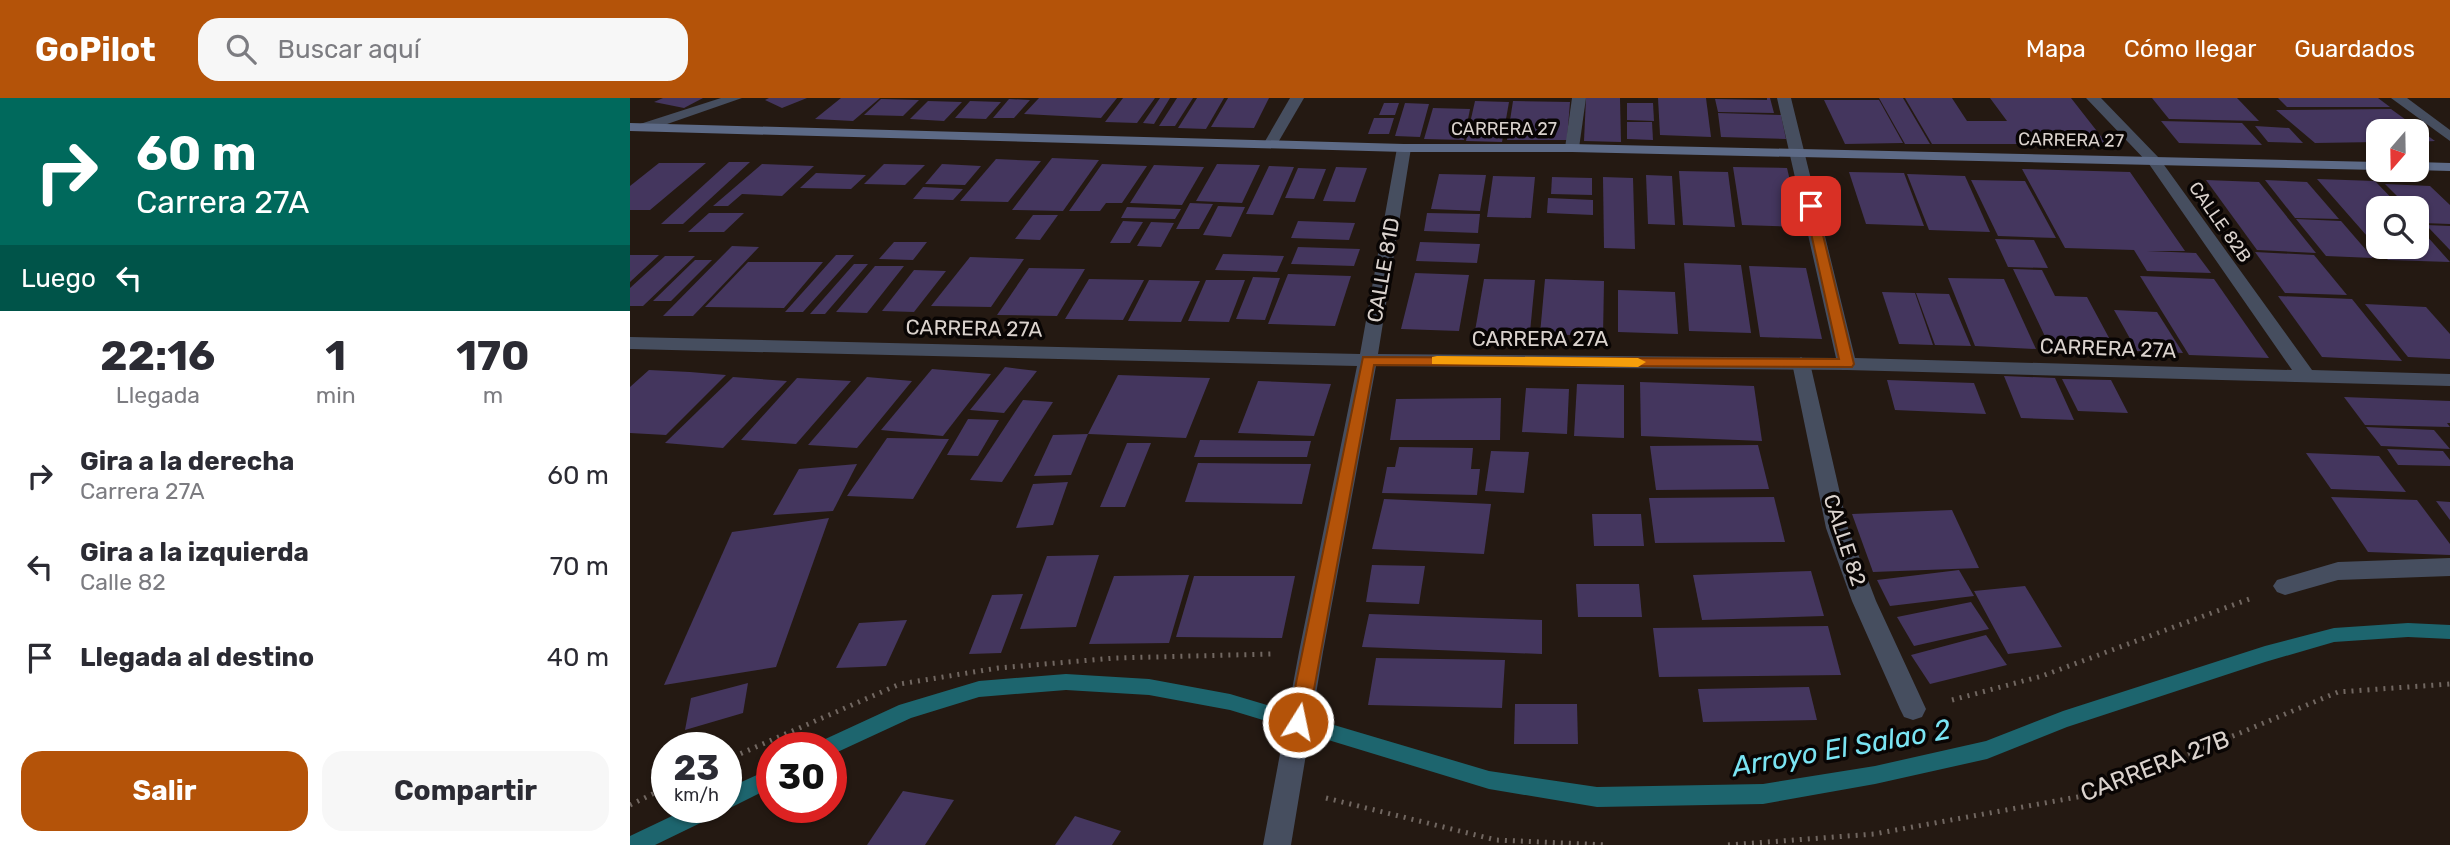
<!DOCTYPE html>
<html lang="es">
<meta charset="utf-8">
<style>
body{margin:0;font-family:Rubik,sans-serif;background:#f7f7f7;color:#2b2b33;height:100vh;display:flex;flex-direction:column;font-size:26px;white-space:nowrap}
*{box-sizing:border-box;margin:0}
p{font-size:23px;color:#7c7c81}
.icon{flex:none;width:38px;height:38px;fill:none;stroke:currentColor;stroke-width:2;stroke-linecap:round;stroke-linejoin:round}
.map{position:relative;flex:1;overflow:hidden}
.sheet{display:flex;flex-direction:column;background:#fff;width:630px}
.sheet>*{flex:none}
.guide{background:#00695c;color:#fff;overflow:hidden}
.needle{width:46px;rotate:200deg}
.tools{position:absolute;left:1736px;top:21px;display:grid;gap:14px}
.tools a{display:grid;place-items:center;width:63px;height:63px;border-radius:14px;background:#fff;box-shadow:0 2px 5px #0004;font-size:35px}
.speed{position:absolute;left:21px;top:634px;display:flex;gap:14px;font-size:35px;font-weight:700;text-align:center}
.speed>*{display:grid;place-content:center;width:91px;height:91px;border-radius:50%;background:#fff;box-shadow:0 2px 5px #0004;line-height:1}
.speed small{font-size:18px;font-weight:400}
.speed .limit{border:10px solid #d22;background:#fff;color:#111}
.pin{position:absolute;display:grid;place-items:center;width:60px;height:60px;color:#fff;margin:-30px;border-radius:14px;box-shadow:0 4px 10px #0006}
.me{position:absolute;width:77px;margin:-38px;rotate:10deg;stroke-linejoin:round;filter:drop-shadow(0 0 5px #0008)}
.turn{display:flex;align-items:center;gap:24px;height:147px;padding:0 21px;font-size:32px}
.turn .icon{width:91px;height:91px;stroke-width:2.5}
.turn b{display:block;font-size:49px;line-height:60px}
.then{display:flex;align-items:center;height:66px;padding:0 21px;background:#0003;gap:14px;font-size:26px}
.eta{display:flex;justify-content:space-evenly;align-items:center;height:119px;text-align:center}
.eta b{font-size:42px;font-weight:700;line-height:49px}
.primary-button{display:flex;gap:14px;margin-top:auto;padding:14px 21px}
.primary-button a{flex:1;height:80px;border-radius:21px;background:#b45309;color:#fff;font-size:28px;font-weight:700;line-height:80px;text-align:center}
.primary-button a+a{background:#f7f7f7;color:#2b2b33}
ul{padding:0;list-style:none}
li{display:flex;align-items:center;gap:21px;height:91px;padding:0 21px}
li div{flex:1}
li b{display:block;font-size:26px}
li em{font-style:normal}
header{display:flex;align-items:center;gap:42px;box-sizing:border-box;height:98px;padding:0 35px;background:#b45309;color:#fff}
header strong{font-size:33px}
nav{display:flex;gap:38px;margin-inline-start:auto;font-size:24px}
.search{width:490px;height:63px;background:#f7f7f7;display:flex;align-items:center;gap:18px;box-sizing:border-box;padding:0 24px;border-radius:21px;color:#7c7c81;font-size:26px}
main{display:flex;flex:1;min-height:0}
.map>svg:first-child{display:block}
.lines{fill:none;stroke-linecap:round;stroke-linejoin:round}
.stream{fill:#1d656e;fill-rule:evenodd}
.building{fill:#44365e}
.path{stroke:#716761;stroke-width:5;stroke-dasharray:2 6;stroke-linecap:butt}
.lane{fill:#464e5f;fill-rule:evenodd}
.street{fill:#464e5f;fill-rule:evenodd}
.secondary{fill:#5d6a86;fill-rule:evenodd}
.route{fill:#b45309;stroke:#753606;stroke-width:2}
.slow{fill:#f59e0b}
.labels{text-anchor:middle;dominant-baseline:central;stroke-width:7;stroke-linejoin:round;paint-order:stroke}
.far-street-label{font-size:18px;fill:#dad2cd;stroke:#090504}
.street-label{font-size:21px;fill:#dad2cd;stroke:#090504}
.near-street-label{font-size:24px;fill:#dad2cd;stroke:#090504}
.near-water-label{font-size:28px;font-style:italic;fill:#7ae4f3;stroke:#090504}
</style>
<header>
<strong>GoPilot</strong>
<div class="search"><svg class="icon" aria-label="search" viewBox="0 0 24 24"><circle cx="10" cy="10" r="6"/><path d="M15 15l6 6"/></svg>Buscar aquí</div>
<nav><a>Mapa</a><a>Cómo llegar</a><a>Guardados</a></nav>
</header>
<main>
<section class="sheet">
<div class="guide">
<div class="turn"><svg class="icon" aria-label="right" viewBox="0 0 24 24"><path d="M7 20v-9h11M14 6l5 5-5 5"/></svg><div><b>60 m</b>Carrera 27A</div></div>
<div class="then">Luego<svg class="icon" aria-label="left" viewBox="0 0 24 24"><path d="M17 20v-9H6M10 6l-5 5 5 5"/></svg></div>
</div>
<div class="eta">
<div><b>22:16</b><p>Llegada</p></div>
<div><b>1</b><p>min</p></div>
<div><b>170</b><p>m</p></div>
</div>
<ul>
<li><svg class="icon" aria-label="right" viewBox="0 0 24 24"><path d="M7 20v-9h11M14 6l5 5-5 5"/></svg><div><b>Gira a la derecha</b><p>Carrera 27A</p></div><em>60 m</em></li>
<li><svg class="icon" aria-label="left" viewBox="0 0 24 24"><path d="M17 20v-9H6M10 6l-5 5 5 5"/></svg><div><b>Gira a la izquierda</b><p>Calle 82</p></div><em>70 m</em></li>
<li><svg class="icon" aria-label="arrive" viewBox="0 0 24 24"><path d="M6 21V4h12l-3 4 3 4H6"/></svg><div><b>Llegada al destino</b></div><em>40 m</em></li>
</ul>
<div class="primary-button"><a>Salir</a><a>Compartir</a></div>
</section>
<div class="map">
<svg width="1820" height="747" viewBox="0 0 1820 747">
<rect width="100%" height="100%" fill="#241912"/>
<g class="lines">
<g class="stream">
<polygon points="1778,525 1820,527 1820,541 1778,539 1704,544 1635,564 1437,629 1357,661 1245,686 1133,706 967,709 859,691 600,612 519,597 436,592 349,599 281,620 201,657 201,649 188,649 191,643 269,607 349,583 436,576 519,581 600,596 859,673 967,689 1133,686 1245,668 1356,643 1433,613 1635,548 1704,530"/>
<polygon points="142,670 142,689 96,712 92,710 89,716 25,747 0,747 0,738 61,709 96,709 96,691"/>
</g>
</g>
<g class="building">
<polygon points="33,0 73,0 54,10 24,4"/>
<polygon points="139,0 177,0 152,10 135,2"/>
<polygon points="211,0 250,0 223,23 185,21"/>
<polygon points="409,0 487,0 471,20 394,16"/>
<polygon points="493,0 525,0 507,25 475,24"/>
<polygon points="530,0 540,0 524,26 513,25"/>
<polygon points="547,0 563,0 545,28 529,28"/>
<polygon points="567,0 594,0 576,31 548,30"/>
<polygon points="598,0 639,0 624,30 581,29"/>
<polygon points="956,0 990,0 991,44 954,43"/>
<polygon points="1028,0 1076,0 1081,39 1030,37"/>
<polygon points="1137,0 1140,0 1144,15 1088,14 1085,1 1137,2"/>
<polygon points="1249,0 1273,0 1300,46 1275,46"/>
<polygon points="1275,0 1322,0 1337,23 1377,23 1360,0 1441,0 1477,46 1302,46"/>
<polygon points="1522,0 1607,0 1629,23 1539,21"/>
<polygon points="1648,0 1748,0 1760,9 1657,9"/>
<polygon points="251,1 289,2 273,18 234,17"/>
<polygon points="379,1 400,2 384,20 363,20"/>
<polygon points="1194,2 1249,2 1273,45 1215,46"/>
<polygon points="298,3 332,4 314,23 280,21"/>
<polygon points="340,3 371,4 356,21 325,20"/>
<polygon points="845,3 879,4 872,44 836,43"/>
<polygon points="883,3 940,4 937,42 877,42"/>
<polygon points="754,5 769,5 765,17 749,17"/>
<polygon points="775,5 799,6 790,39 765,38"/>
<polygon points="997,5 1023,5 1024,23 997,22"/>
<polygon points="803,10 840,11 834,42 794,41"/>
<polygon points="1761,11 1805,43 1787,44 1787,33 1748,33 1748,44 1685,45 1646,12"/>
<polygon points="1088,15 1151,17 1156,41 1091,39"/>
<polygon points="744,20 764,20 759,36 738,36"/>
<polygon points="1531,23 1612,25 1632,47 1549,45"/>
<polygon points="997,24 1022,24 1023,42 997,41"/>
<polygon points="1625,28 1659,30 1673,45 1638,44"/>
<polygon points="422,60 469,62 433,113 382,112"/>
<polygon points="366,61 411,63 378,104 330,103"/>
<polygon points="99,64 120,64 53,126 31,126"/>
<polygon points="29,65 76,65 20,112 0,112 0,88"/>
<polygon points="132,66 184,68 152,98 112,96 98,108 83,108"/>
<polygon points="254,66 295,67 275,87 234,86"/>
<polygon points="312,66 351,68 335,87 295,86"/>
<polygon points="472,66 517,68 492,105 476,105 470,113 439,113"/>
<polygon points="587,66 630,67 612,105 566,103"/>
<polygon points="524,67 574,69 552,107 500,105"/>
<polygon points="639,68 664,69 643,117 616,116"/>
<polygon points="706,69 737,70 725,104 693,103"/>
<polygon points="1103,69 1157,70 1171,129 1112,127"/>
<polygon points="668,70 696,71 684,101 655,100"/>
<polygon points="1392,71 1500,74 1555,153 1517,153 1566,155 1581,175 1517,173 1504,152 1435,150"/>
<polygon points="1049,73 1098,74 1105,129 1053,127"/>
<polygon points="1219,74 1274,75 1294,128 1236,126"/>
<polygon points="186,75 236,77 221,91 170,90"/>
<polygon points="809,76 856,77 850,113 801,111"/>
<polygon points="1277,76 1335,78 1360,134 1299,132"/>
<polygon points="1016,77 1042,78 1045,127 1018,126"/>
<polygon points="863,78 905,79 901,120 857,119"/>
<polygon points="922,79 962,80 962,97 921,96"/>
<polygon points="973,79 1003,80 1005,151 974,150"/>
<polygon points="1687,81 1745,83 1771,110 1748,110 1748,149 1787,149 1787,127 1820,164 1758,162"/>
<polygon points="1341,82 1395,83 1426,140 1368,138"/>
<polygon points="1576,82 1629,84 1686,155 1627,152"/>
<polygon points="1635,82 1677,84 1709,121 1665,120"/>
<polygon points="1755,86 1800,88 1820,107 1820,126 1793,125 1787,119 1787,110 1779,110"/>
<polygon points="293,89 333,91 323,102 283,101"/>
<polygon points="918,100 963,102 963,117 917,115"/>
<polygon points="560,105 583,106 569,131 546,131"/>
<polygon points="588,108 615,109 601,139 573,137"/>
<polygon points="497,109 551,111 545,121 491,120"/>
<polygon points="79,115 114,115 94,134 58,134"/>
<polygon points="797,115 850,116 848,135 794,133"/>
<polygon points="403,117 428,117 410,142 385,141"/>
<polygon points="1666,121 1711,123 1743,160 1696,158"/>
<polygon points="493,123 513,124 500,145 480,145"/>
<polygon points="668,123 725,125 719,142 661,140"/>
<polygon points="521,124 544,125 531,149 507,148"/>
<polygon points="1796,127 1820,128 1820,152"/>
<polygon points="1365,141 1404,142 1418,170 1378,169"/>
<polygon points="264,144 297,144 283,162 249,161"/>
<polygon points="790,144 850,146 847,165 786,163"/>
<polygon points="102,148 129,149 63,218 33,218"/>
<polygon points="668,149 730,151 724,168 661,166"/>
<polygon points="1625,154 1684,157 1717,197 1655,195"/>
<polygon points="593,156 654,158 647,174 585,172"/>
<polygon points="0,157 29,157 0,184"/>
<polygon points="206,157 224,157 173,214 155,214"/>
<polygon points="35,158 65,158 13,208 0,208 0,190"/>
<polygon points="340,159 394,161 361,209 301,208"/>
<polygon points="65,162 82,162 41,203 23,203"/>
<polygon points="118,164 193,164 154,210 75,209"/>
<polygon points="1054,165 1111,167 1121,235 1059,233"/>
<polygon points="224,166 238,166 195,216 180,216"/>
<polygon points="245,168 274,168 237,215 206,214"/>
<polygon points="1119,168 1176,170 1192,241 1130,239"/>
<polygon points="399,170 455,171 427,218 367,217"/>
<polygon points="1383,171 1412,172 1425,198 1457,199 1485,251 1420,249"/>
<polygon points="284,172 316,173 284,214 252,213"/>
<polygon points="785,175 839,177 829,233 771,231"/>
<polygon points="658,176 721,178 705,228 638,226"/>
<polygon points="1510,178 1584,181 1639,260 1559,257"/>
<polygon points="623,179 650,180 635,222 606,221"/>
<polygon points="1318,180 1374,181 1406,251 1345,248"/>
<polygon points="459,181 514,182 493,222 435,221"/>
<polygon points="854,181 905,182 900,234 845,233"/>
<polygon points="915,181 974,183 973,238 910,236"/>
<polygon points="519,182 570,183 551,224 498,223"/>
<polygon points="576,182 615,182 599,224 558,223"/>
<polygon points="988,192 1045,194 1048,236 988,234"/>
<polygon points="1252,194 1285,195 1303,247 1269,246"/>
<polygon points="1286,195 1319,196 1341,248 1305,247"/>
<polygon points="1648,198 1722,201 1772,263 1692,259"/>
<polygon points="1735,206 1796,209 1820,236 1820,261 1778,259"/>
<polygon points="1484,212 1527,214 1553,255 1507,253"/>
<polygon points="375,269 407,273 374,315 340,312"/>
<polygon points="302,271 361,276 313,338 251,332"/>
<polygon points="19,272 60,274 96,277 36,337 0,335 0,289"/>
<polygon points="488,277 517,278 580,280 556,340 458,336"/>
<polygon points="1374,278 1425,280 1444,322 1391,320"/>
<polygon points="103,279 157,283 93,350 35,345"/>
<polygon points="237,279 282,283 227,350 178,347"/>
<polygon points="167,280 221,283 166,346 111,342"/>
<polygon points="1432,281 1481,282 1498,315 1448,313"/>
<polygon points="1257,282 1344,285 1356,316 1265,312"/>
<polygon points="628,283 701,286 684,338 608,335"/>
<polygon points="1010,284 1124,288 1132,343 1011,338"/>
<polygon points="947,286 994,287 994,340 944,338"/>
<polygon points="896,290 939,291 937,336 892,334"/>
<polygon points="1714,299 1820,303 1820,325 1817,325 1820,329 1735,327"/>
<polygon points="871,300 870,342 760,342 766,301"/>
<polygon points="393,302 423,304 372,384 340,382"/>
<polygon points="338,321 369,322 348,358 317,357"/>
<polygon points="1736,329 1804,332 1820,351 1751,348"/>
<polygon points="458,336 441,377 404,378 423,337"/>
<polygon points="257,340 319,341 283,401 217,398"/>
<polygon points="570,342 681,343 677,359 564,359"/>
<polygon points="497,345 521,345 495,409 470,409"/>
<polygon points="1128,347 1139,391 1026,392 1020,348"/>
<polygon points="769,349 843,350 841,371 850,371 847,397 752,395 757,369 765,369"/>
<polygon points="1757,351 1813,353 1820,362 1820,368 1768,367"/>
<polygon points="861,353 899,354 894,395 855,393"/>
<polygon points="1676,355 1749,358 1776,394 1701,391"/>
<polygon points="568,365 681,366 672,406 555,404"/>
<polygon points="227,366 203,413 143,417 169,371"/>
<polygon points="438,384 423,427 386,430 403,386"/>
<polygon points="1144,399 1155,444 1025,445 1019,400"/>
<polygon points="1701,399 1787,402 1820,446 1820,457 1738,454"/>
<polygon points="754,401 861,406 854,456 742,451"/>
<polygon points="1806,403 1820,404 1820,422"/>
<polygon points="1322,412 1349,470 1243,474 1222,416"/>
<polygon points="962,416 1011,416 1014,448 964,448"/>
<polygon points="199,420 146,569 34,587 102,434"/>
<polygon points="469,457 446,529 390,531 417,458"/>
<polygon points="742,467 795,468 789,506 736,504"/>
<polygon points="1329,472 1344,498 1260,508 1247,482"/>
<polygon points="1181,473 1194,518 1072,522 1063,477"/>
<polygon points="559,477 539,545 459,546 484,478"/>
<polygon points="564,478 665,478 652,540 546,539"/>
<polygon points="946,486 1009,486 1012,519 948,519"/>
<polygon points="1395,488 1432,549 1378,556 1344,493"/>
<polygon points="393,496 371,555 339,556 362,497"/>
<polygon points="1341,504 1359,531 1284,548 1267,519"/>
<polygon points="739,516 912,522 912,556 732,549"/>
<polygon points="277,522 256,568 206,570 229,525"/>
<polygon points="1198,528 1211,577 1029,579 1023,530"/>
<polygon points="1356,537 1377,567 1300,586 1281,557"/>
<polygon points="746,560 875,562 872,610 738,607"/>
<polygon points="118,585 113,615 55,632 61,600"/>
<polygon points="1179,589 1187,622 1073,624 1068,591"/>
<polygon points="885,606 947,606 948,646 884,646"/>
<polygon points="273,693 324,702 295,747 237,747"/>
<polygon points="445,718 491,733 482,747 425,747"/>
</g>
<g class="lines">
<g class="path">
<polyline points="1322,602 1412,578 1622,500"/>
<polyline points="96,662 270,586 368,570 485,560 641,556"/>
<polyline points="696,700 866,742 977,747"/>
<polyline points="0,707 37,689"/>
<polyline points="1098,747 1244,736 1464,696 1708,594 1820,586"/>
</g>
<g class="lane">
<polygon points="942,0 956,0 949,50 942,54 935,50"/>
<polygon points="1171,259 1180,265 1218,430 1246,503 1296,611 1292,619 1283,622 1274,619 1270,611 1222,503 1196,430 1162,265"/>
<polygon points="1820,460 1820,478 1708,482 1655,497 1647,494 1643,488 1647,482 1708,464"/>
</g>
<g class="street">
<polygon points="91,0 112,0 20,32 15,33 8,29 10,26"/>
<polygon points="660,0 674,0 646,48 636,48 634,45"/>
<polygon points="1147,0 1161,0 1225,260 1662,272 1519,66 1456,0 1471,0 1529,60 1682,272 1820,276 1820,288 1217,272 746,268 693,554 661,747 633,747 669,554 727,268 0,251 0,239 730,256 767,50 774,46 781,50 748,256 1206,260"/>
<polygon points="1761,0 1777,0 1820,32 1820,43"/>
</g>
<g class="secondary">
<polygon points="0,25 774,46 942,46 1748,64 1748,72 1751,72 1748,72 942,54 774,54 0,33"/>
<polygon points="1787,64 1820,65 1820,73 1784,72 1787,72"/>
</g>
</g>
<polygon class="route" points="1181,105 1186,108 1224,266 1222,269 744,267 678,624 675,630 668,632 661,630 658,624 733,259 1209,261 1175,108"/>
<polygon class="slow" points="807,258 1008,260 1016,264 1008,269 802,266 802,259"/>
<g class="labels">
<g class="far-street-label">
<text x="874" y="31">CARRERA 27</text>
<text transform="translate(1441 42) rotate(1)">CARRERA 27</text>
<text transform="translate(1590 124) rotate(55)">CALLE 82B</text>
</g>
<g class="street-label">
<text transform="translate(753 172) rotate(-80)">CALLE 81D</text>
<text transform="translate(344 230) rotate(1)">CARRERA 27A</text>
<text x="910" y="240">CARRERA 27A</text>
<text transform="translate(1478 250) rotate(2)">CARRERA 27A</text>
<text transform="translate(1215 442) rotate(72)">CALLE 82</text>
</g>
<g class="near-street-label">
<text transform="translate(1525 668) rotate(-21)">CARRERA 27B</text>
</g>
<g class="near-water-label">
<text transform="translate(1211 650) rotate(-10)">Arroyo El Salao 2</text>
</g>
</g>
</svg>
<div class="tools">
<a><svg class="needle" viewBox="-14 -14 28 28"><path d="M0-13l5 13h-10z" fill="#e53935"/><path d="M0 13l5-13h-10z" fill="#7c7c81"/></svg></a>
<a><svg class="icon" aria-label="search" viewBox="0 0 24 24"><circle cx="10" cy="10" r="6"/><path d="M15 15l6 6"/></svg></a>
</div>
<div class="speed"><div>23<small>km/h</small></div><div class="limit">30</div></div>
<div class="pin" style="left:1181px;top:108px;background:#d93025"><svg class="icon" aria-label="arrive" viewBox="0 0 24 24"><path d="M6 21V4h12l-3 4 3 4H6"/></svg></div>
<svg class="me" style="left:668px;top:624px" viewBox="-20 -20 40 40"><circle r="17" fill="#b45309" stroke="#fff" stroke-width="3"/><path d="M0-11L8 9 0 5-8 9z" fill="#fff"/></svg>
</div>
</main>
